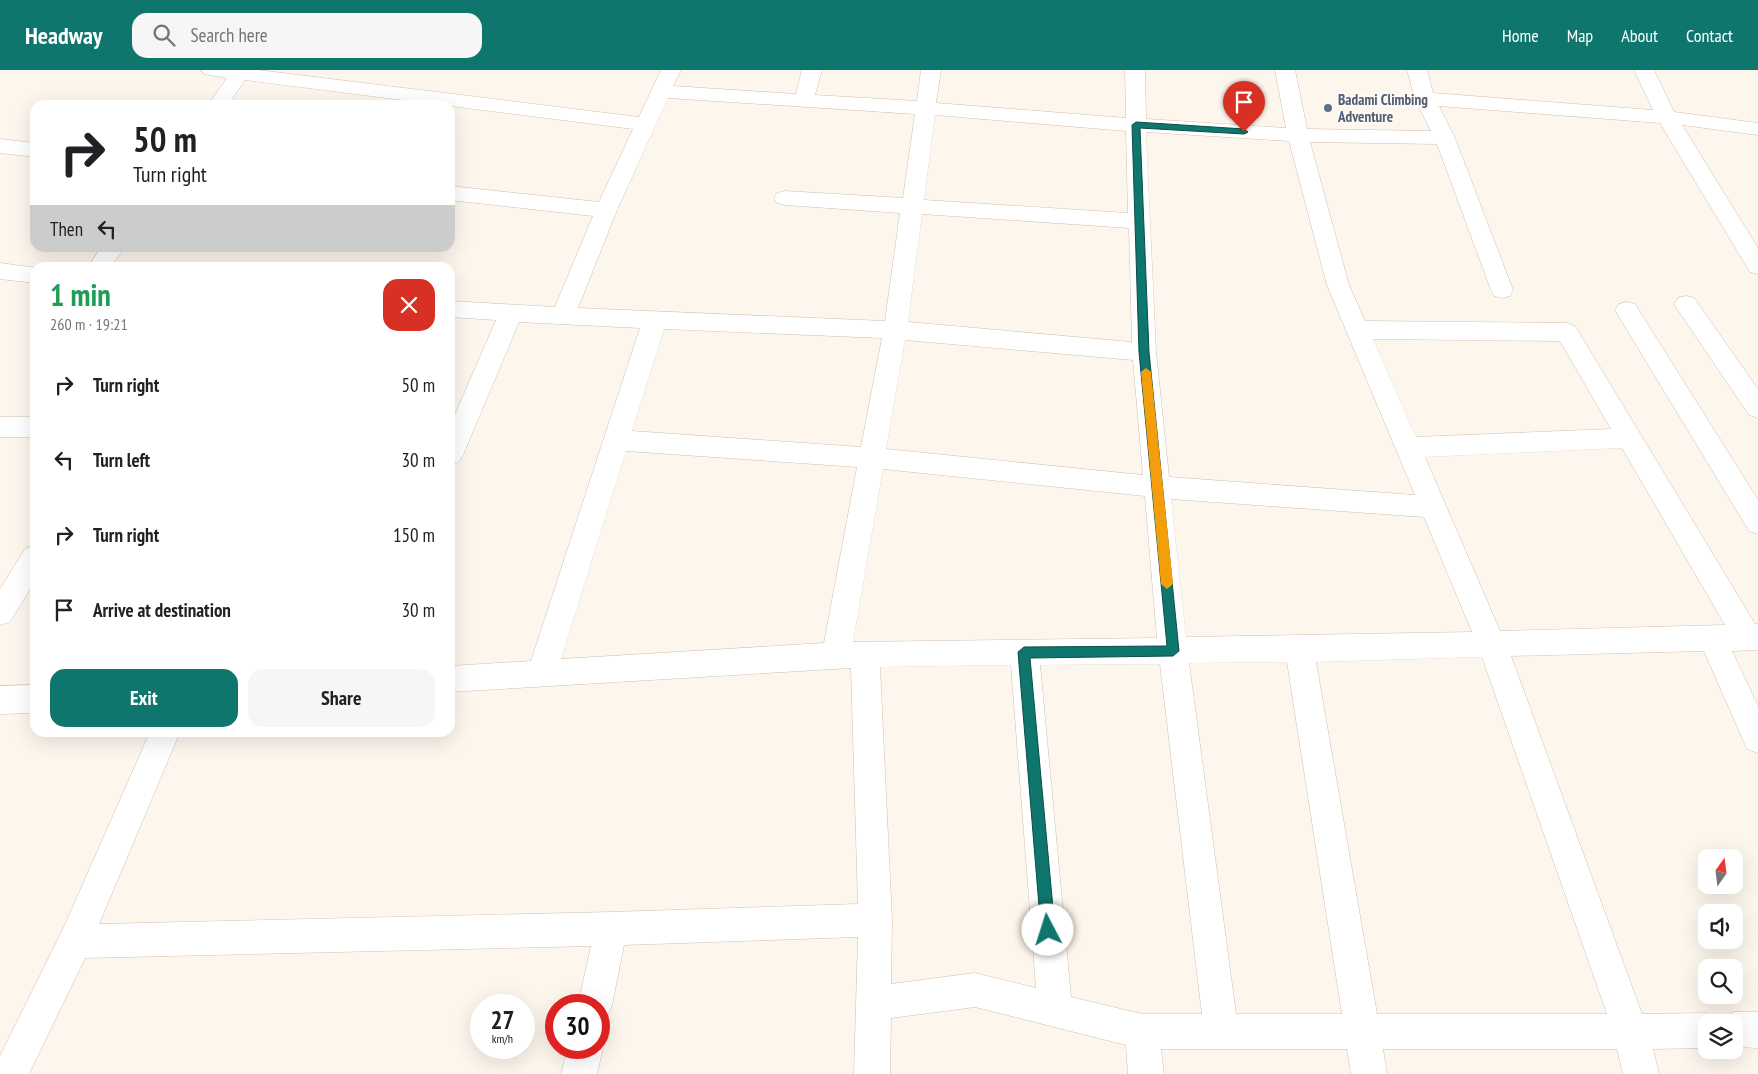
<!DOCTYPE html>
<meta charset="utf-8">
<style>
body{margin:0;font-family:"PT Sans Narrow",sans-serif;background:#f6f6f6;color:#202124;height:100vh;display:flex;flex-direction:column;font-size:19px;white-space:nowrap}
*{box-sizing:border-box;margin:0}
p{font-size:16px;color:#757577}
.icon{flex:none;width:28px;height:28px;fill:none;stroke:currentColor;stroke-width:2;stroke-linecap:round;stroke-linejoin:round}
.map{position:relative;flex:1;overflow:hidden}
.drawer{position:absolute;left:30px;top:192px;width:425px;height:475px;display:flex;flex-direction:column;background:#fff;border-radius:15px;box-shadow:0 5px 20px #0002}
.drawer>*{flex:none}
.guide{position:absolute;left:30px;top:30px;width:425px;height:152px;border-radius:15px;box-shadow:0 5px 20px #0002;background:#fff;color:#202124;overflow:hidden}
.needle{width:32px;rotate:14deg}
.controls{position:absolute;left:1698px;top:779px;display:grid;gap:10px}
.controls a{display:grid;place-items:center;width:45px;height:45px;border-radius:10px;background:#fff;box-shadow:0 5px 20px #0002;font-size:25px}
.speed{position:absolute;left:470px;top:924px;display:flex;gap:10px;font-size:25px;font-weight:700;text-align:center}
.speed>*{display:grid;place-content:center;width:65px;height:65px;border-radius:50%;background:#fff;box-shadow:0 5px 20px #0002;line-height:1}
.speed small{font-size:12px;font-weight:400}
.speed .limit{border:8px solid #d22;background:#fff;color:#111}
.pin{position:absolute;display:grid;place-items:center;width:42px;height:42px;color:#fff;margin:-51px -21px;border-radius:50% 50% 50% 0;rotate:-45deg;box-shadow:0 0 5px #0007}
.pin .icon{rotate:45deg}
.me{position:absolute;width:55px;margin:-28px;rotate:355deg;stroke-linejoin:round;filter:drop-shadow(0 0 4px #0008)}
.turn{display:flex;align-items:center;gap:18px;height:105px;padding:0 20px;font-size:22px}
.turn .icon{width:65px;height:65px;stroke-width:2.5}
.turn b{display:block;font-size:35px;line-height:42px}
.then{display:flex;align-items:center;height:48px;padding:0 20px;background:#0003;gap:10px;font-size:19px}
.round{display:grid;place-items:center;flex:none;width:52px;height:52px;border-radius:15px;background:#f6f6f6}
.summary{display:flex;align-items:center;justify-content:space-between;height:85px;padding:0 20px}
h1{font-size:30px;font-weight:800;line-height:38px;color:#1e9e55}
.primary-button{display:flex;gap:10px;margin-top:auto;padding:10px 20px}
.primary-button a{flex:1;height:58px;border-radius:15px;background:#0f766e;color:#fff;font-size:20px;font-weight:800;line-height:58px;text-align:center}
.primary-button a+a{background:#f6f6f6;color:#202124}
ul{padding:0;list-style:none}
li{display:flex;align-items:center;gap:15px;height:75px;padding:0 20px}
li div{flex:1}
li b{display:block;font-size:19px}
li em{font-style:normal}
header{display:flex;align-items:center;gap:30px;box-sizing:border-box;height:70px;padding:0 25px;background:#0f766e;color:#fff}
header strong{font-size:24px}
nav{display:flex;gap:28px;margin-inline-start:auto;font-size:18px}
.search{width:350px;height:45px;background:#f6f6f6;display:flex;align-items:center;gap:12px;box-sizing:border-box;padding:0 18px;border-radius:15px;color:#757577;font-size:19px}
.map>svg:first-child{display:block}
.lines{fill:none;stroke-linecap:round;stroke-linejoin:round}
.minor-casing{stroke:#d1beb0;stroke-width:1}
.minor{fill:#fff;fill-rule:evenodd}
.route{fill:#0f766e;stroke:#0a4d48}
.slow{fill:#f59e0b}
.service-dot{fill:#5c6f8a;stroke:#fffaf3;stroke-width:2}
.labels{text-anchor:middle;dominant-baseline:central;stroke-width:4.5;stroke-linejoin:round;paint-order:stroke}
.far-service-label{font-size:15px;font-weight:bold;fill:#4e5e75;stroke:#fffaf3;text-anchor:start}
</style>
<header>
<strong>Headway</strong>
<div class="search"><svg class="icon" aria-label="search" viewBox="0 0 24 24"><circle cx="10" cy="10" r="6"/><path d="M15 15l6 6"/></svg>Search here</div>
<nav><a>Home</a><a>Map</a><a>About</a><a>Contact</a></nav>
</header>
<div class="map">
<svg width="1758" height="1004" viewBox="0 0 1758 1004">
<rect width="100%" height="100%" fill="#fdf6ec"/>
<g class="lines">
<defs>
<g id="minor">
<path d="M 201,0 L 258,0 L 639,47 L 661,0 L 681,0 L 673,16 L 796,24 L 802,0 L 822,0 L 815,25 L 917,31 L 921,0 L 941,0 L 936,33 L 1126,48 L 1125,0 L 1145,0 L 1146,49 L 1286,58 L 1275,0 L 1295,0 L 1307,59 L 1431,61 L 1415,29 L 1407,0 L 1427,0 L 1433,23 L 1653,40 L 1634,0 L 1654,0 L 1674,42 L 1758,53 L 1758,65 L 1682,55 L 1758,178 L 1758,204 L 1750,202 L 1660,53 L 1439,36 L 1455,68 L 1513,220 L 1510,226 L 1502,228 L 1494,226 L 1491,220 L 1437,74 L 1310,72 L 1349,215 L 1365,251 L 1567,253 L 1575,256 L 1755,554 L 1758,554 L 1758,580 L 1732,581 L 1758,636 L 1758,683 L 1747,679 L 1704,581 L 1511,586 L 1642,944 L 1706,943 L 1718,949 L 1720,952 L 1722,948 L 1734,942 L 1758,942 L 1758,978 L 1734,977 L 1734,952 L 1706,952 L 1706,978 L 1653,979 L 1659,1004 L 1623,1004 L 1617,979 L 1383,979 L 1387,1004 L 1351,1004 L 1347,979 L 1161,979 L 1164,1004 L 1128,1004 L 1126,975 L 975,937 L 891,948 L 890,1004 L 854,1004 L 858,867 L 624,875 L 612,935 L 607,947 L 599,951 L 599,935 L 578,935 L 591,876 L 85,888 L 29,1004 L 0,1004 L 0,986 L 63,859 L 150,662 L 180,662 L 99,854 L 611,842 L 858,834 L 851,598 L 450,622 L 450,596 L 531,591 L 640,258 L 519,252 L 463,385 L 459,392 L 450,395 L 450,356 L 496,250 L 450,247 L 450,231 L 555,237 L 593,146 L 450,130 L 450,116 L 599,132 L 633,59 L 245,10 L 228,35 L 208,35 L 227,8 L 204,4 ZM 668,28 L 915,44 L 903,128 L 785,121 L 777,123 L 774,128 L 777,133 L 785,135 L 900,143 L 885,251 L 578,238 L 617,140 ZM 935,45 L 1126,61 L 1128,143 L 924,130 ZM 1146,62 L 1289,71 L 1327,215 L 1415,425 L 1169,407 L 1156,282 ZM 922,144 L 1129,158 L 1132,272 L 908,252 ZM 664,259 L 882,268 L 861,377 L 632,361 ZM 1373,269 L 1560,271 L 1611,359 L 1416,367 ZM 905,270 L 1133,290 L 1143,405 L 886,379 ZM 1622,378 L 1725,555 L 1500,561 L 1425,387 ZM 626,381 L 857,397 L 824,573 L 561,589 ZM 883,399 L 1145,426 L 1157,568 L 853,572 ZM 1171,429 L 1424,447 L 1472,562 L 1186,567 ZM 1482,587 L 1607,944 L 1377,944 L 1316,592 ZM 1287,592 L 1342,944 L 1236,944 L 1189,593 ZM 1160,594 L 1202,944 L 1142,944 L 1071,927 L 1040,595 ZM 1011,595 L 1036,918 L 975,903 L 891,914 L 892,850 L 880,597 Z"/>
<polygon points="0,69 35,73 35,87 0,83"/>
<polygon points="101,178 124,178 110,198 87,198"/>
<polygon points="0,193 37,198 35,198 35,213 0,209"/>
<polygon points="1686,226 1694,228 1758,319 1758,348 1749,345 1678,240 1674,234 1678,228"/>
<polygon points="1627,232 1635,234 1758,430 1758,464 1749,461 1615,240 1619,234"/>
<rect x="0" y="347" width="35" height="20"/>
<polygon points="35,475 35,511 10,552 0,555 0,519 25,479"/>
<polygon points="35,615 35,643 0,644 0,616"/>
<polygon points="599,969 603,978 597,1004 561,1004 568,978 599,978"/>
</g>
</defs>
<use href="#minor" class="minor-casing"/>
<use href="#minor" class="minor"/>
</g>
<polygon class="route" points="1136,52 1244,59 1248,62 1244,64 1140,58 1149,282 1179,581 1173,586 1030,588 1055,860 1053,865 1048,867 1043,865 1041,860 1018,582 1024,577 1167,576 1139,282 1132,55"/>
<polygon class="slow" points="1146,298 1151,302 1173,514 1167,519 1161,514 1141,302"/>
<circle class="service-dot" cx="1328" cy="38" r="5"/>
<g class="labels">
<g class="far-service-label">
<text x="1338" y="29">Badami Climbing<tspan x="1338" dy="17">Adventure</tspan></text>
</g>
</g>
</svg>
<div class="controls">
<a><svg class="needle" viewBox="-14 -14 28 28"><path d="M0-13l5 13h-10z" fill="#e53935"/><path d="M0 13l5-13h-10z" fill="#757577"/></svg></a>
<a><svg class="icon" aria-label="sound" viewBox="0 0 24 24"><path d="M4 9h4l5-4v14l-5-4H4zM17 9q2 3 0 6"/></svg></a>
<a><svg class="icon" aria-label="search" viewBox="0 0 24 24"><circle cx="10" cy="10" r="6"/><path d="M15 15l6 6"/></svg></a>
<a><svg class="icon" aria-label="layers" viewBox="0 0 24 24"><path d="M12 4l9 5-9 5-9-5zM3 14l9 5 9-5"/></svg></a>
</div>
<div class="speed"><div>27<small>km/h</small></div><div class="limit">30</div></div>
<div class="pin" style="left:1244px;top:62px;background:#d93025"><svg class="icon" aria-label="arrive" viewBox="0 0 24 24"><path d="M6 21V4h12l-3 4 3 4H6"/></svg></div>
<svg class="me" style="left:1048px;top:860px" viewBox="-20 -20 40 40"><circle r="19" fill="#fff"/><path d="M0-13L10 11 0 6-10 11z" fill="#0f766e"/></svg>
<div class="guide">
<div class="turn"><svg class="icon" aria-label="right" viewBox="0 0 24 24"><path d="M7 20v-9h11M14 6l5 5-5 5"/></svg><div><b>50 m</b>Turn right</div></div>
<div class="then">Then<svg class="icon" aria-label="left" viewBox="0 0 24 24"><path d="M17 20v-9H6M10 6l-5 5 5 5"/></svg></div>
</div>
<section class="drawer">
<div class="summary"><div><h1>1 min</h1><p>260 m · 19:21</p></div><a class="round" style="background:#d93025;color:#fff"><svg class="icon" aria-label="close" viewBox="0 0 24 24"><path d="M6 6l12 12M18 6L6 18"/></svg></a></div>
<ul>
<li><svg class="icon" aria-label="right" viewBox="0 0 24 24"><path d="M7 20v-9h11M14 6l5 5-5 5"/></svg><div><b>Turn right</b></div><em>50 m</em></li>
<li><svg class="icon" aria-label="left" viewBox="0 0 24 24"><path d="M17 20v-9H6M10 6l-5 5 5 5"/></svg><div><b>Turn left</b></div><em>30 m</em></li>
<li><svg class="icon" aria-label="right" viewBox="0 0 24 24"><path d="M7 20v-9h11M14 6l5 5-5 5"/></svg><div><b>Turn right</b></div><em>150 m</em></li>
<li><svg class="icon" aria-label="arrive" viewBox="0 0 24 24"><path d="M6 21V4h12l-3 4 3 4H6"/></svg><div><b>Arrive at destination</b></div><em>30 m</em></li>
</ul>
<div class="primary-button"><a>Exit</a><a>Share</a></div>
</section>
</div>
